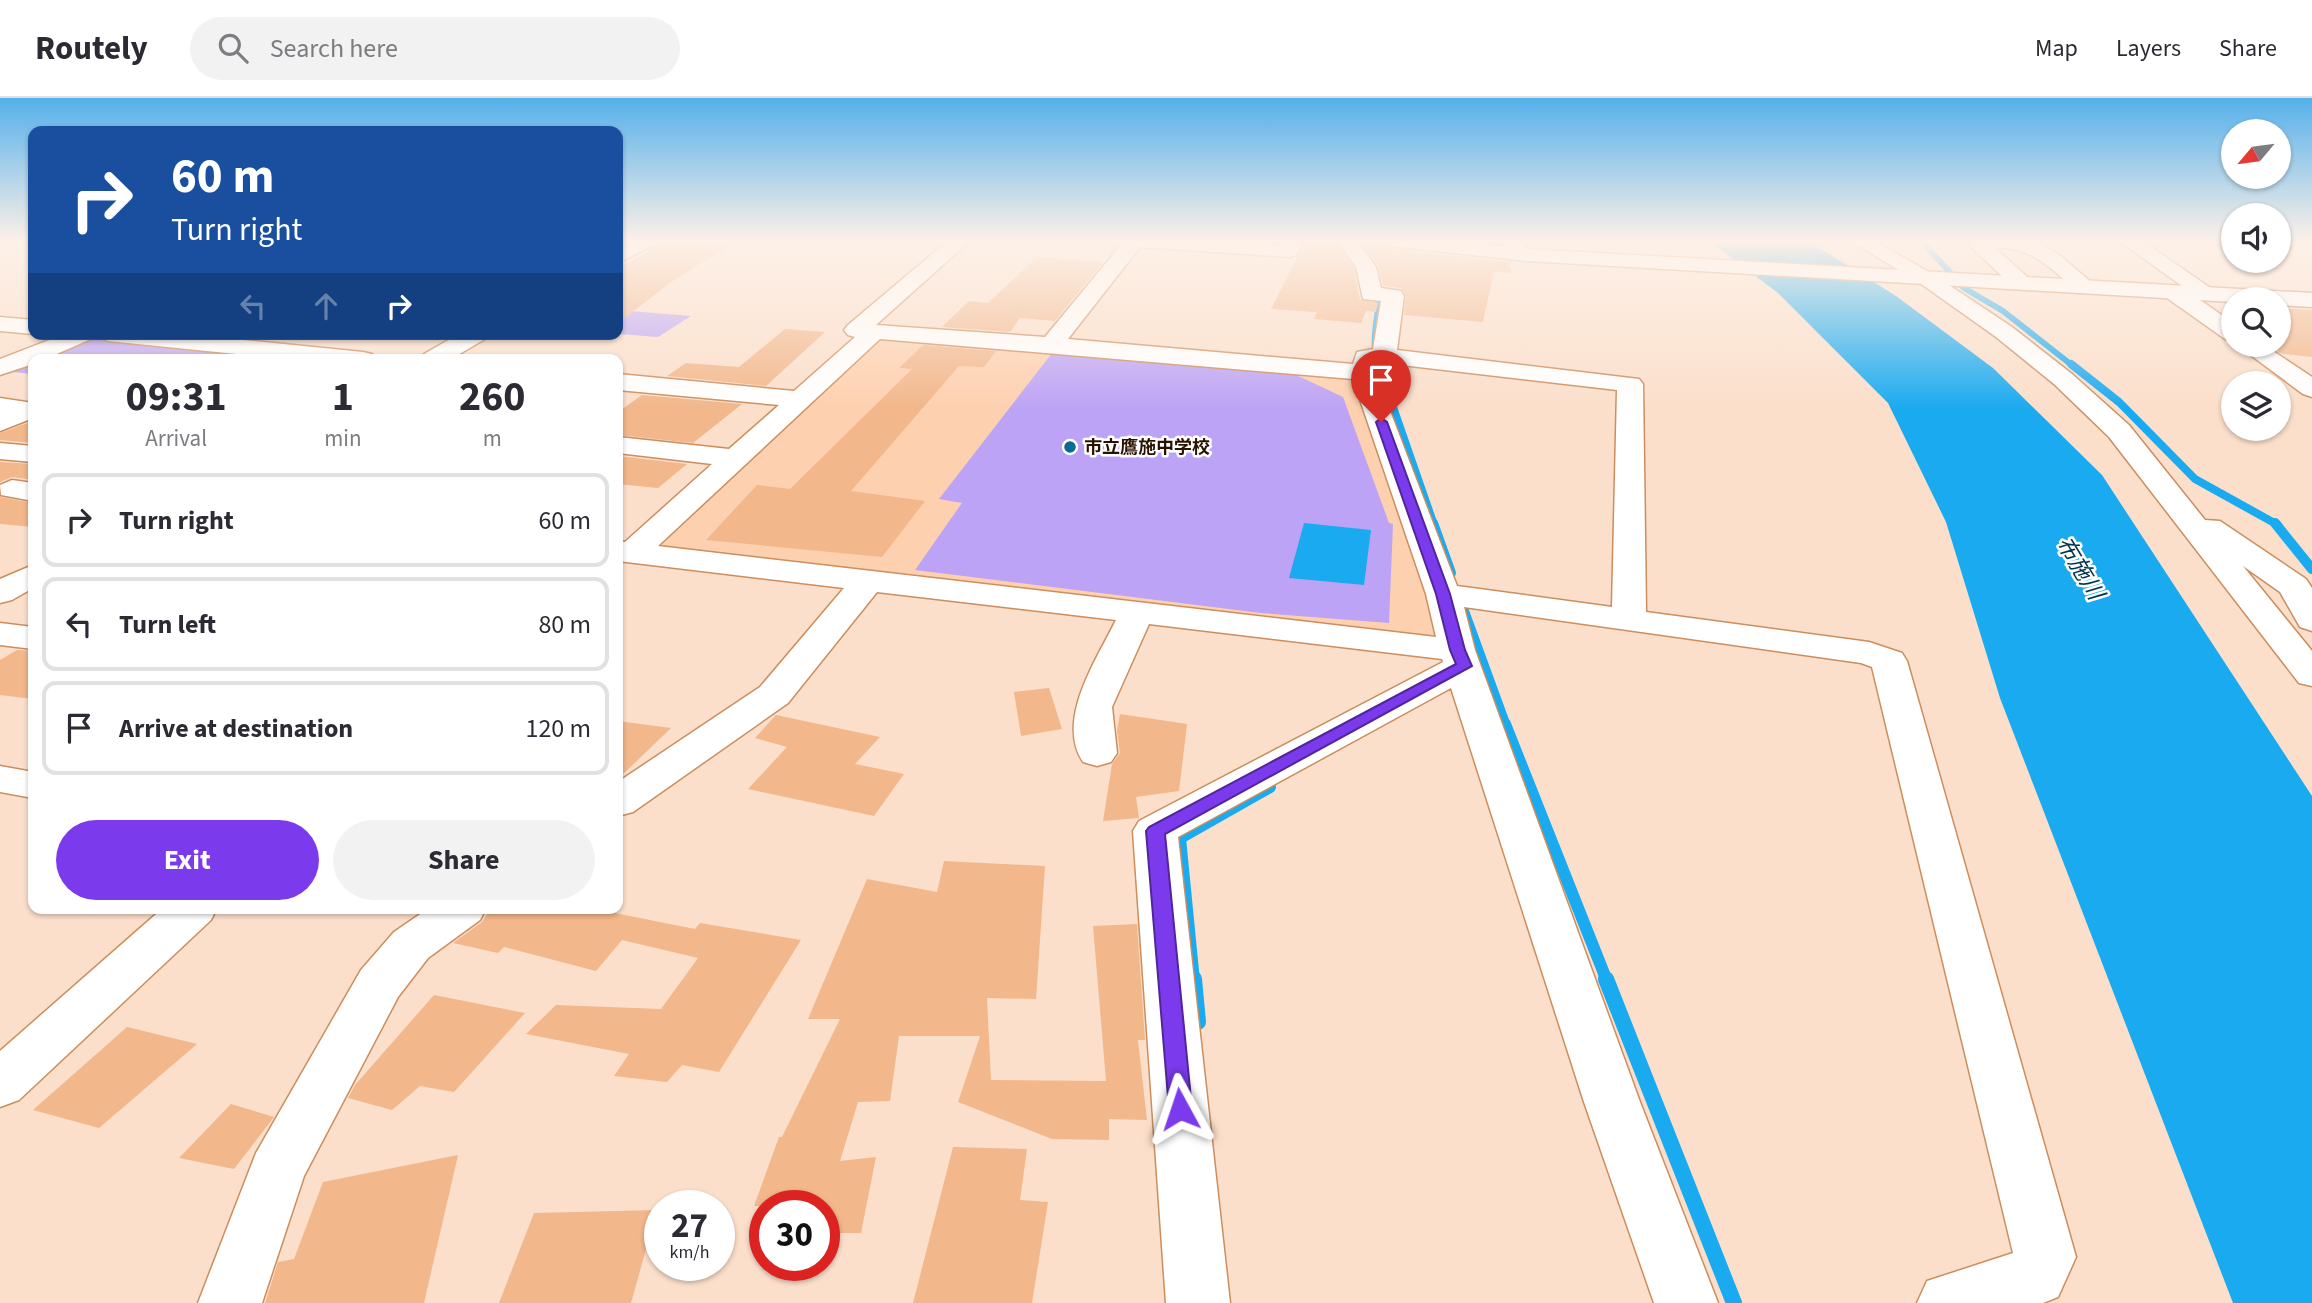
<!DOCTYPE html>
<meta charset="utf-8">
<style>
body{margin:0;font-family:"Source Sans 3","Noto Sans JP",sans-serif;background:#f2f2f3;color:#2b2b33;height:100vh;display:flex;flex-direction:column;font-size:26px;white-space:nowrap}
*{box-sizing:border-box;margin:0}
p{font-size:23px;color:#7c7c81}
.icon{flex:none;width:38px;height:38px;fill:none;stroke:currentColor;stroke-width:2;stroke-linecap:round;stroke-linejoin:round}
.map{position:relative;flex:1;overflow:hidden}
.sheet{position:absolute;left:28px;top:256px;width:595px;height:560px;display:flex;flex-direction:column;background:#fff;border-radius:14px;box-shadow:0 2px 5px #0004}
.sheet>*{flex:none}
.guide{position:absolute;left:28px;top:28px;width:595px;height:214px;border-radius:14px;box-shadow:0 2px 5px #0004;background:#1a4fa0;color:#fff;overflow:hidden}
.needle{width:46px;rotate:241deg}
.controls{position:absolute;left:2221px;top:21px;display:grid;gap:14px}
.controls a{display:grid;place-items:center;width:70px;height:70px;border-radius:50%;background:#fff;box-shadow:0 2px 5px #0004;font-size:35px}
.speed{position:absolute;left:644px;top:1092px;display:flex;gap:14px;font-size:35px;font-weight:700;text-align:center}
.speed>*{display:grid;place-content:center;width:91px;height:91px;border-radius:50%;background:#fff;box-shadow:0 2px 5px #0004;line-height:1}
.speed small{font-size:18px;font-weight:400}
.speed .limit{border:10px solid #d22;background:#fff;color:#111}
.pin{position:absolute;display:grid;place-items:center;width:60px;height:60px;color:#fff;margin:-72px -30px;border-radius:50% 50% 50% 0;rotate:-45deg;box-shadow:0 0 7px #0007}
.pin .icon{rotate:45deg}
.me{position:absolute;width:77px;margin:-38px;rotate:355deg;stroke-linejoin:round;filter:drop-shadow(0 0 5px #0008)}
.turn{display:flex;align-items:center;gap:24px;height:147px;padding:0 28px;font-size:32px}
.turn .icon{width:91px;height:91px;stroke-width:2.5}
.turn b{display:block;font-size:49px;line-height:60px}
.lanes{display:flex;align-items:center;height:66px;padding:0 28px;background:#0003;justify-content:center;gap:35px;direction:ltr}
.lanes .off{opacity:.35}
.eta{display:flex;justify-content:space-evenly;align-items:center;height:119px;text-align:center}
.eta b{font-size:42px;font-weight:700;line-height:49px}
.button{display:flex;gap:14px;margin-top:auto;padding:14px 28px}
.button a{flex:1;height:80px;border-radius:42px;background:#7c3aed;color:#fff;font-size:28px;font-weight:700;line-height:80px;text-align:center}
.button a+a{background:#f2f2f3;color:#2b2b33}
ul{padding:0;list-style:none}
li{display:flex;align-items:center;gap:21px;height:94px;margin:0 14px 10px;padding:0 14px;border:4px solid #e1e1e2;border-radius:14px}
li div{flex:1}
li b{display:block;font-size:26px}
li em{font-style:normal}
header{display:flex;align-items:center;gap:42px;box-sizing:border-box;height:98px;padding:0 35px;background:#fff;border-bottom:2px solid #e1e1e2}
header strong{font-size:33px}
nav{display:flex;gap:38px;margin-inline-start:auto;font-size:24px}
.search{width:490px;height:63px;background:#f2f2f3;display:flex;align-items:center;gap:18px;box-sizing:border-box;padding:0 24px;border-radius:38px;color:#7c7c81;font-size:26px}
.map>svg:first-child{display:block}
.built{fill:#fdd0af}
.green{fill:#bca3f6}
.water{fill:#1aaaf0}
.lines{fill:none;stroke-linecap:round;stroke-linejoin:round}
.stream-far4{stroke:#1aaaf0;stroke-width:6}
.stream-far3{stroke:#1aaaf0;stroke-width:8}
.stream-far2{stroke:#1aaaf0;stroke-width:10}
.stream-far1{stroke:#1aaaf0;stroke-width:12}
.stream{stroke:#1aaaf0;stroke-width:16}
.building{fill:#f2b78b}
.minor-casing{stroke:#cd8d5c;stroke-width:3}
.major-casing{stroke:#cd8d5c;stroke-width:3}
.minor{fill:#fff;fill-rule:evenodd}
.major{fill:#fff;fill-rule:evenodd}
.route{fill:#7c3aed;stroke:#51269a;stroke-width:2}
.poi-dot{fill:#056a98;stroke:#fff;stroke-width:2.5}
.labels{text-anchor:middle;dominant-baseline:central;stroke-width:5;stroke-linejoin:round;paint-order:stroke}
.far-poi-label{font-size:18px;font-weight:bold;fill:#291100;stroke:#fff;text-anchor:start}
.water-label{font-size:23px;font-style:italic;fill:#003651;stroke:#fff}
</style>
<header>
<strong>Routely</strong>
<div class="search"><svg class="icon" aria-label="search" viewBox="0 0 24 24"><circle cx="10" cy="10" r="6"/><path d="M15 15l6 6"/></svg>Search here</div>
<nav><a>Map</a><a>Layers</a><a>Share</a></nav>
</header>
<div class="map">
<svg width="2312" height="1205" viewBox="0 0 2312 1205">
<rect width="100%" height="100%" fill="#fbdfcb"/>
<polygon class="built" points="877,236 1356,277 1443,542 649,452"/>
<g class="green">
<polygon points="618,212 691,218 658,239 618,236"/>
<polygon points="91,238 248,252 230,261 33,261 33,276 2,273"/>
<polygon points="1052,255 1292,275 1343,299 1389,425 1393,426 1389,525 1261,515 915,472 962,405 939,401"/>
</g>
<g class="water">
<polygon points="1708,142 1807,142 1896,198 1993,270 2102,377 2312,698 2312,1205 2233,1205 2000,600 1946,424 1888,305 1778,195"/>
<polygon points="1304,425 1371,432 1364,487 1289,480"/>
</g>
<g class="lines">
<g class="stream-far4">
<polyline points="1921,142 1964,190 2003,213 2073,268"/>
<path d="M 1368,161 C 1392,199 1366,229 1378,268"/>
</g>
<g class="stream-far3">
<polyline points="1378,266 1434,427"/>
<polyline points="2071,266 2119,304 2195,381 2278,427"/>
</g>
<g class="stream-far2">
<polyline points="1433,425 1451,475"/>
<polyline points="2275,425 2312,471"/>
<polyline points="1464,513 1506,628"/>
</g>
<g class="stream-far1">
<polyline points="1505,626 1607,883"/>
<polyline points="1194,883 1180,740 1270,689"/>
</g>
<g class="stream">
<polyline points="1194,881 1198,924"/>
<polyline points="1606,881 1734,1205"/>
</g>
</g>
<g class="building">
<polygon points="661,142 739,142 674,182 618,225 618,171 657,148"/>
<polygon points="1306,142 1335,142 1354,170 1360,202 1378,205 1376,214 1366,213 1361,225 1314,221 1317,214 1271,211"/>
<polygon points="1360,142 1378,142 1391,151 1509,164 1512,175 1494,173 1483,224 1404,217 1406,197 1401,190 1383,188 1378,167"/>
<polygon points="1037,159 1103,164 1055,223 1020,220 1010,234 942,229 969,203 988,205"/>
<polygon points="2278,210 2312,212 2312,259 2283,256 2278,254"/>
<polygon points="785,231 825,234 766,288 667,278 686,265 739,269"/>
<polygon points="923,247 996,253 984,269 959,268 851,393 925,403 882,459 706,442 757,387 790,391 912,271 899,270"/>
<polygon points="642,297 742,306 693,345 618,337 618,314"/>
<polygon points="33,323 33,345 0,342 0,335"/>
<polygon points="618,358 687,366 658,390 618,386"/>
<polygon points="0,364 33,366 33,382 12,379 0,384"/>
<polygon points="0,399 33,405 33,429 0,426"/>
<polygon points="17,552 33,553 33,601 0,597 0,562"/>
<polygon points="1049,590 1062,631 1021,638 1014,594"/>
<polygon points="1120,616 1187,626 1179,693 1136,699 1139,720 1103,723 1112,666 1120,655 1117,633"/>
<polygon points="776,617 880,639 855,666 904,676 874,718 748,691 787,649 755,640"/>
<polygon points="618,623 671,630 618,681"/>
<polygon points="944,763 1045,768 1036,901 987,900 991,982 1106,983 1093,828 1137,826 1145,942 1138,942 1147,1022 1109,1021 1109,1042 1052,1041 958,1004 980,938 899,938 890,1003 858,1004 840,1063 876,1059 861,1135 824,1135 824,1108 754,1108 779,1039 782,1039 840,921 808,921 867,781 937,794"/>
<polygon points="491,810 590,810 695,831 700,825 801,842 719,974 682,967 667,984 614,978 629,956 526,936 556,907 661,911 698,860 622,842 596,873 504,849 498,855 453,845 482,824"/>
<polygon points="434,897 525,915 454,994 420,988 392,1012 348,1000 355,987"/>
<polygon points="127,929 197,946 99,1030 33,1012"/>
<polygon points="231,1006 274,1019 234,1071 179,1060"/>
<polygon points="953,1049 1027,1051 1020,1102 1048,1104 1032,1205 913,1205"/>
<polygon points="458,1057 424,1205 265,1205 278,1164 294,1161 323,1084"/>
<polygon points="657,1112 631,1205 499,1205 534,1115"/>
</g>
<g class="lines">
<defs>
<g id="minor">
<path d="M 949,142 L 971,142 L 876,227 L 1045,239 L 1125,142 L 1213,142 L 1282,147 L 1284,142 L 1304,142 L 1296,157 L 1289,159 L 1140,149 L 1068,241 L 1353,266 L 1357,254 L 1373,251 L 1381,203 L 1363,201 L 1356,169 L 1337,142 L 1357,142 L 1376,169 L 1381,190 L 1401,193 L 1404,198 L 1397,252 L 1639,281 L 1643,286 L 1646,514 L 1869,544 L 1902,555 L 1907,563 L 2076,1159 L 2058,1199 L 2043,1205 L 1917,1205 L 1927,1183 L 2013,1155 L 1872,569 L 1861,565 L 1464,509 L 1475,552 L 1640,1004 L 1718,1205 L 1654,1205 L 1584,1004 L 1451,590 L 1178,739 L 1230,1205 L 1166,1205 L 1133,733 L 1139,723 L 1443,564 L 1442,561 L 1149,526 L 1112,609 L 1117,655 L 1111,664 L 1097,668 L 1083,664 C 1055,622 1097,561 1116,522 L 877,494 L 788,605 L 633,714 L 618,718 L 618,684 L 760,589 L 844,490 L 618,463 L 618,443 L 625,444 L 712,366 L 618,355 L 618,339 L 729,351 L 779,307 L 618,292 L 618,276 L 794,293 L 855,239 L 848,237 L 844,232 L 848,227 ZM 880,241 L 1353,281 L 1426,496 L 1436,539 L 658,448 ZM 1384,265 L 1617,292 L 1612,509 L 1457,488 L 1374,271 L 1377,266 Z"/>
<polygon points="1501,142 1521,142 1528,156 1525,160 1511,160"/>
<polygon points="1849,142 1873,142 1934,177 2012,229 2072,276 2129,327 2205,422 2220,423 2306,481 2312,490 2312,533 2300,529 2280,494 2243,468 2312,553 2312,588 2299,585 2109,339 2054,286 1996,239 1920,185"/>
<path d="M 1976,142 L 2033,142 L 2058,156 L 2098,190 L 2095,195 L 2079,195 C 2054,173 2031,147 1995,150 L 2035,186 L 2032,191 L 2016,191 L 1973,151 L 1970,147 Z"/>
<polygon points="2118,142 2141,142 2219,196 2216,201 2200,201"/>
<polygon points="2175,189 2183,190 2233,225 2233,243 2225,241 2167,200 2164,195 2167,190"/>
<polygon points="0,219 33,222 33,236 0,233"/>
<polygon points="65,236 183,236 363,254 372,256 375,261 287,261 108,243 98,238 45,261 33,261 33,266 0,277 0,261"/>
<polygon points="2237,247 2264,247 2312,279 2312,299 2303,296"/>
<polygon points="0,300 33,305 33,320 0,333"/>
<polygon points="0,345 33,348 33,364 0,361"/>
<polygon points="12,382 33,385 33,403 1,397 0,387"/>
<polygon points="0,525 33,529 33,551 0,547"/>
<polygon points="0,668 33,674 33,700 0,694"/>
<polygon points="163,810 217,810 211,822 19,1002 0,1009 0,953"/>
<polygon points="429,810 486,810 480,822 428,860 398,899 304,1078 262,1205 198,1205 256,1055 361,872 394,834"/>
</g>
<g id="major">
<polygon points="634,142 659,142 656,146 618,165 618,151"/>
<polygon points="1381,142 1446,142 1527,151 2312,195 2312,209 2278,207 2278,201 2233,201 2233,204 1527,163 1391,148"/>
<polygon points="459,236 488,236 485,241 451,261 421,261 424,256"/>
<polygon points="33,467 33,490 12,502 0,505 0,481"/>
</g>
</defs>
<use href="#minor" class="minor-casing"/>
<use href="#major" class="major-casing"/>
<use href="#minor" class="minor"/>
<use href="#major" class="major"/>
</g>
<linearGradient id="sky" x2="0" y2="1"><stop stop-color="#55b0eb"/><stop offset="0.46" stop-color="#fdf1e8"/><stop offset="1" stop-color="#fdf1e8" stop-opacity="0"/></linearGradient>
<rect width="2312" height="311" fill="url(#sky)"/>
<polygon class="route" points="1381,320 1387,324 1450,496 1465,552 1472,568 1165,736 1192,1011 1188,1017 1180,1020 1172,1017 1169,1011 1146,733 1149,729 1456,566 1450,552 1436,496 1376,324"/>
<circle class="poi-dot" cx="1070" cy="349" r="7"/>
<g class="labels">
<g class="far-poi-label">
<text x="1084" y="349">市立鷹施中学校</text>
</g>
<g class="water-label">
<text transform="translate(2080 470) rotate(59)">布施川</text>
</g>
</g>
</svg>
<div class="controls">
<a><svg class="needle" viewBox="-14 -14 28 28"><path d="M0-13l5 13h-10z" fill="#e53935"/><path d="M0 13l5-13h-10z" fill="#7c7c81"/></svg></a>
<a><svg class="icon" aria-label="sound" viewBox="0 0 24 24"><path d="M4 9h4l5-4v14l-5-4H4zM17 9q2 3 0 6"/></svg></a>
<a><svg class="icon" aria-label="search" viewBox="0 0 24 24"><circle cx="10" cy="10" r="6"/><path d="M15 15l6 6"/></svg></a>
<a><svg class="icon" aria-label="layers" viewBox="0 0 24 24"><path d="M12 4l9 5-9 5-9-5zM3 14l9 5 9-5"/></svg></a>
</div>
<div class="speed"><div>27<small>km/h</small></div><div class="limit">30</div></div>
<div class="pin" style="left:1381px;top:324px;background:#d93025"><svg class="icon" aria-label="arrive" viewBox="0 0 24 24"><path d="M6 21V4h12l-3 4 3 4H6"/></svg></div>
<svg class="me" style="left:1180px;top:1011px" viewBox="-20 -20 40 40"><path d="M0-17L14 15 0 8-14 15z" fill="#7c3aed" stroke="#fff" stroke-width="4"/></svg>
<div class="guide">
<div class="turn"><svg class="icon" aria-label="right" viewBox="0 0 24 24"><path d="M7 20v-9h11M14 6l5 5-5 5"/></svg><div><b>60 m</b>Turn right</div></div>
<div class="lanes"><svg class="icon off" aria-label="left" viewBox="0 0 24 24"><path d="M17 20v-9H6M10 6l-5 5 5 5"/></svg><svg class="icon off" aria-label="ahead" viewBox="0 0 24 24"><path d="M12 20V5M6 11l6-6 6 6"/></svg><svg class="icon" aria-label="right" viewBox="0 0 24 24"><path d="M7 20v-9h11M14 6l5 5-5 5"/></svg></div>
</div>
<section class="sheet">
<div class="eta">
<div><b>09:31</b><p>Arrival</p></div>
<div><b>1</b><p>min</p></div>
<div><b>260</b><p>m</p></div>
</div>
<ul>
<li><svg class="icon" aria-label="right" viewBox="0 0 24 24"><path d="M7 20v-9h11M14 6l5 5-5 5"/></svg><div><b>Turn right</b></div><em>60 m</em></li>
<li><svg class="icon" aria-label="left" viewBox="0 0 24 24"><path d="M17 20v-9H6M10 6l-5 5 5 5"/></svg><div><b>Turn left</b></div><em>80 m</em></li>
<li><svg class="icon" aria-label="arrive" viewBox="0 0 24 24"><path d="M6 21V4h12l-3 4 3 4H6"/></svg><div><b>Arrive at destination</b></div><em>120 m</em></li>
</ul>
<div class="button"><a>Exit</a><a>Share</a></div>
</section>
</div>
